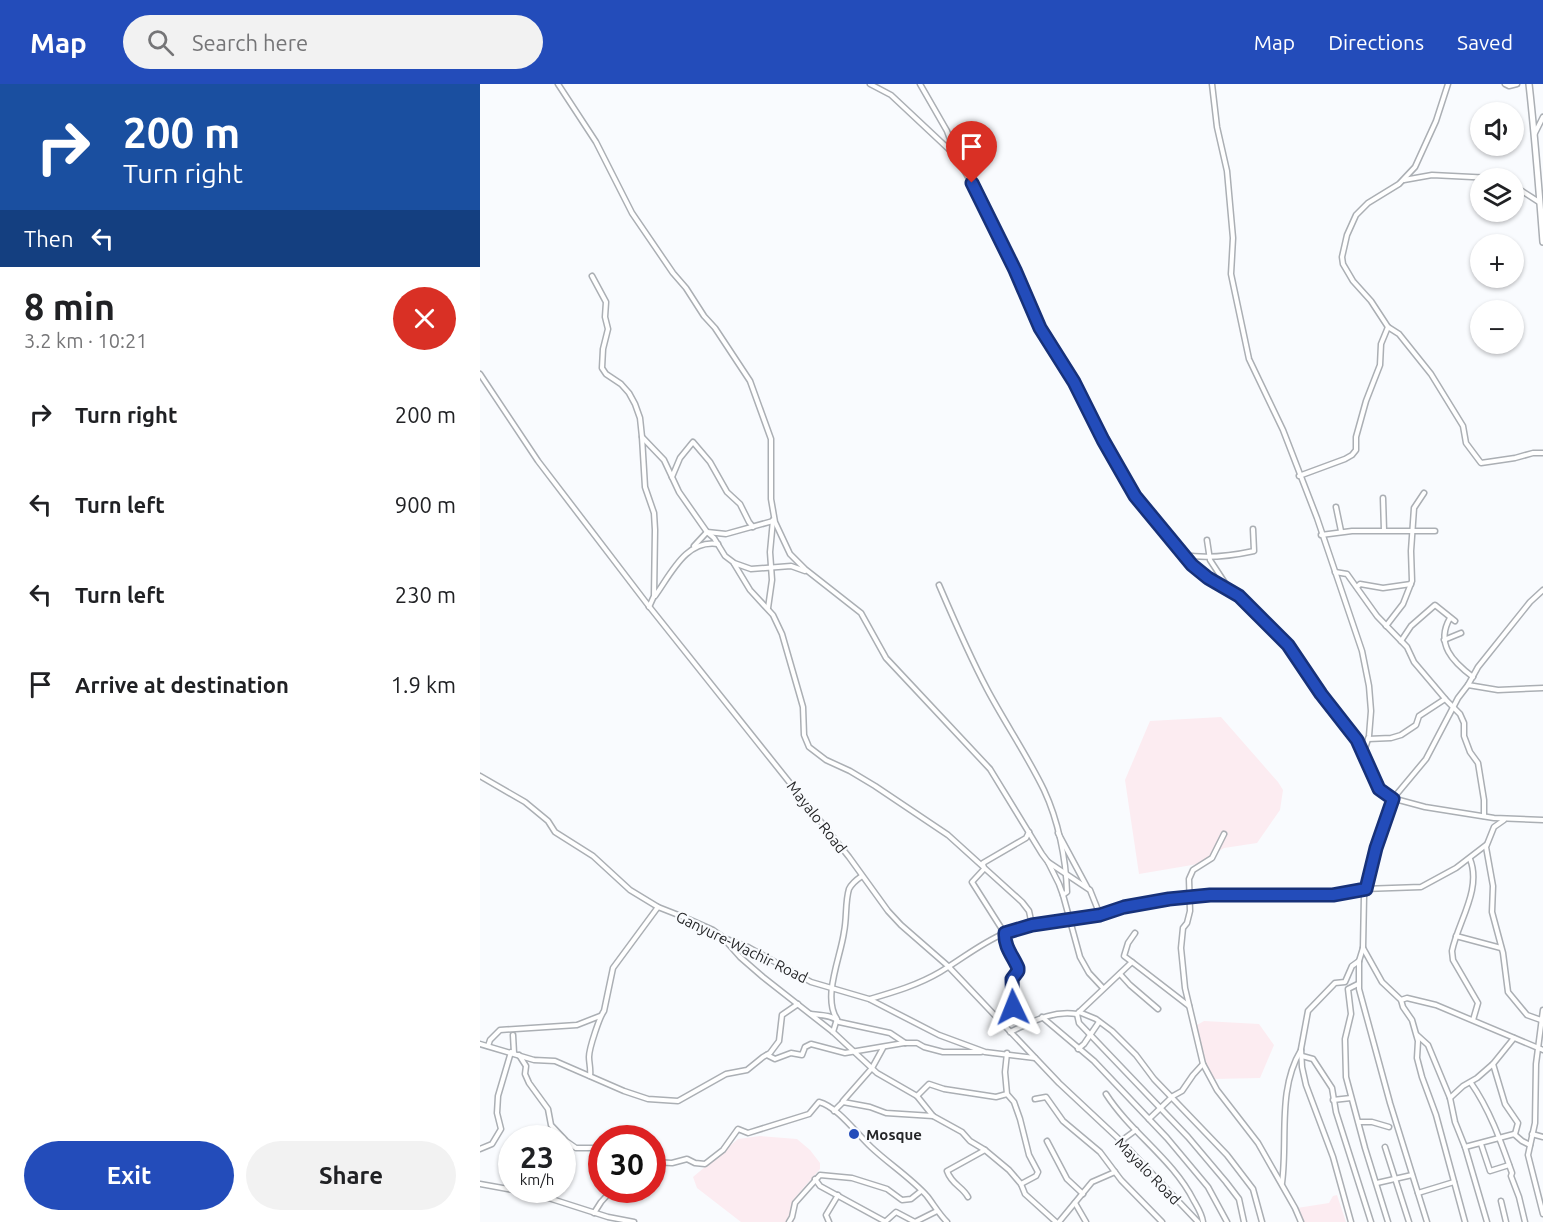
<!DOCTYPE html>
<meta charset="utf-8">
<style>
body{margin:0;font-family:Ubuntu,sans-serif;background:#f2f2f2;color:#202124;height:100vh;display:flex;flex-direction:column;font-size:22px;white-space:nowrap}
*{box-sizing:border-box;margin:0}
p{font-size:20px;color:#757577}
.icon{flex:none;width:33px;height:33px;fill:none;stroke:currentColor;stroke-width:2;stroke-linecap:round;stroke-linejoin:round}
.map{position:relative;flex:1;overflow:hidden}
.sheet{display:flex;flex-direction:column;background:#fff;width:480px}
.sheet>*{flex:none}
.top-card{background:#1a4fa0;color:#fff;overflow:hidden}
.fabs{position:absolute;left:990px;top:18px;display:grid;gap:12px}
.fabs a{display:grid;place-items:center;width:54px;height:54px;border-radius:50%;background:#fff;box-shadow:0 2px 4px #0004;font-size:30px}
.speed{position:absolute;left:18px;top:1041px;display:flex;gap:12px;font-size:30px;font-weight:700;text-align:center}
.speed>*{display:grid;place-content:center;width:78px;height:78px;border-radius:50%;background:#fff;box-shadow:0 2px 4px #0004;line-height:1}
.speed small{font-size:15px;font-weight:400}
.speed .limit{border:9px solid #d22;background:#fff;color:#111}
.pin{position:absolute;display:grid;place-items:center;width:51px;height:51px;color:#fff;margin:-62px -26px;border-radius:50% 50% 50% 0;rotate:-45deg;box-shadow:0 0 6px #0007}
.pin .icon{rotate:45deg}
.me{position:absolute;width:66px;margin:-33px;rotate:358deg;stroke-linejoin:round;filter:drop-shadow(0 0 4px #0008)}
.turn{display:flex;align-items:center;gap:21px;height:126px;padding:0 24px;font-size:27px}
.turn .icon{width:78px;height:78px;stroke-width:2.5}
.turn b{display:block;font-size:42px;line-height:51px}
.then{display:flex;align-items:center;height:57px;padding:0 24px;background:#0003;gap:12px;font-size:22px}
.round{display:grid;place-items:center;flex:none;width:63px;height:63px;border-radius:32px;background:#f2f2f2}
.overview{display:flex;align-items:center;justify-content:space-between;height:102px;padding:0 24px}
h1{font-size:36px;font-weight:700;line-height:45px}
.cta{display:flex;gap:12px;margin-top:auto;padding:12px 24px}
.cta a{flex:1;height:69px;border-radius:36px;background:#234cba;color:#fff;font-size:24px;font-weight:700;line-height:69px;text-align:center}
.cta a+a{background:#f2f2f2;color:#202124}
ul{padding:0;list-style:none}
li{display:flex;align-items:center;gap:18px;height:90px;padding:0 24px}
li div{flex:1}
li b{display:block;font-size:22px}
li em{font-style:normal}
header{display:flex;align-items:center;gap:36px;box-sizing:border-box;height:84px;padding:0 30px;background:#234cba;color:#fff}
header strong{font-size:28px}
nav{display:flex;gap:33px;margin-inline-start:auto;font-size:21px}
.search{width:420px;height:54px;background:#f2f2f2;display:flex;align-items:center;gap:15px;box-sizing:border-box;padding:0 21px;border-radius:33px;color:#757577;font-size:22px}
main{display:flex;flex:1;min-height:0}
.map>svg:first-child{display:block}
.education{fill:#fcecf1}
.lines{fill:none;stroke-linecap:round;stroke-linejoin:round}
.minor-casing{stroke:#abafb4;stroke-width:7}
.major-casing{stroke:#abafb4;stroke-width:8}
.minor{stroke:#fff;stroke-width:4}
.major{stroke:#fff;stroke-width:5}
.route-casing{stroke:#173179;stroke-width:15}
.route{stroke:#234cba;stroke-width:10}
.poi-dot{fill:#234cba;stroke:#f9fbfe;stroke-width:2}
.labels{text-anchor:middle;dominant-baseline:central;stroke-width:4.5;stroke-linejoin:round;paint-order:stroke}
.street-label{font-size:15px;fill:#252628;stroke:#f9fbfe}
.poi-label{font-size:15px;font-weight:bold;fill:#252628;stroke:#f9fbfe;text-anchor:start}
</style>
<header>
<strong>Map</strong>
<div class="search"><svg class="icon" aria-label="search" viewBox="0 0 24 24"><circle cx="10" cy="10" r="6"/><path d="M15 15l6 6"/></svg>Search here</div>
<nav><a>Map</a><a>Directions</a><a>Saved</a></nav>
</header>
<main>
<section class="sheet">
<div class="top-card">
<div class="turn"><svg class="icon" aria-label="right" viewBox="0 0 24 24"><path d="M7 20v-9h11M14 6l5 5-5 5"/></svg><div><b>200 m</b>Turn right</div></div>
<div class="then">Then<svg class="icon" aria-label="left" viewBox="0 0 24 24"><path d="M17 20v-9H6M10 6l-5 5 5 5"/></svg></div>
</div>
<div class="overview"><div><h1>8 min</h1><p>3.2 km · 10:21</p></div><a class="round" style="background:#d93025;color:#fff"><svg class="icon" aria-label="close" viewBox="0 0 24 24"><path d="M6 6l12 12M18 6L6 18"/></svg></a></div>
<ul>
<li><svg class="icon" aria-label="right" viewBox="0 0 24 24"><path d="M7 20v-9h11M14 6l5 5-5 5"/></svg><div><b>Turn right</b></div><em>200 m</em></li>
<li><svg class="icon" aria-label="left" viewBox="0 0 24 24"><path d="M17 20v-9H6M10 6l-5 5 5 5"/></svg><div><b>Turn left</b></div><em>900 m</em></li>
<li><svg class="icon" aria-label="left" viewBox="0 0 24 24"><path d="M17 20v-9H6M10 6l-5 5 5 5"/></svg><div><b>Turn left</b></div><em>230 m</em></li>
<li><svg class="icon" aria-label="arrive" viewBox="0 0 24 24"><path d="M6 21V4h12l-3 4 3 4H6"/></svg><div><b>Arrive at destination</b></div><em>1.9 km</em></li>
</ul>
<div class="cta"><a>Exit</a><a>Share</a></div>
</section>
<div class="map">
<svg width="1063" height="1138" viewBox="0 0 1063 1138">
<rect width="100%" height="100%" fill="#f9fbfe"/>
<g class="education">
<polygon points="741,633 798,698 803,706 800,726 777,759 744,764 718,780 659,790 645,696 670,637"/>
<polygon points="724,937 779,940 794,961 780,994 733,995 720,973 717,941"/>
<polygon points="280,1052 317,1055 330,1066 340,1079 340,1085 313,1116 314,1138 261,1138 217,1104 213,1093 258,1055"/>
<polygon points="857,1111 866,1138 822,1138 817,1124 849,1119 853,1112"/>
</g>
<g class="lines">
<defs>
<g id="minor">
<polyline points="78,0 116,58 152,129 193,189 206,204 224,232 235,244 270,297 291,355 291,415 295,438 310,470 325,485 381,529 406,574 510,685 562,770 568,778 610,806 620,831"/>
<polyline points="390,0 411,11 475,71"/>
<polyline points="440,0 467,47 477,74 503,119 535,186 560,245 594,298 623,356 655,412 713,481 728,494 759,512 808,561 841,610 873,650 883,670"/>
<polyline points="732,0 737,43 747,87 753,154 751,190 769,275 803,346 837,434 882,567 889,602 891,627 889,652 883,671 891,689 899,705 913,715 919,716 945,723 1014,734 1063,736"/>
<polyline points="968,0 956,37 935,83 919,100 888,119 876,131 867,151 862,173 863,180 873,197 891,217 908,243 919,250 951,290 983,342 986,359 1001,379 1035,374 1053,369 1063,369"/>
<polyline points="1025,0 1029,2 1037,0"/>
<polyline points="1055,49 1063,33"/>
<polyline points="924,96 952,91 1012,94"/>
<polyline points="1034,102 1059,118"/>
<polyline points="112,192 126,218 125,233 128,245 123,265 122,284 126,290 141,300 149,309 155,320 160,334 162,353 184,376 199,408 227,448 234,454 245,472 253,478 270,506 293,531 302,550 319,609 323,623 324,651 329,663 346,676 370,687 395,702 468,751 542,818 549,827 552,841"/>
<polyline points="0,290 58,377 168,521 369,773 408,827 421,841 468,882 579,999 641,1057 718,1138"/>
<polyline points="162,353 165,403 174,429 175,446 174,512 169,523"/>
<polyline points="819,392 865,375 872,371 876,366 876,353 886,317 900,281 901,260 908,243"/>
<polyline points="192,393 200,374 213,358 230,378 247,408 260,420 269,438 273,443"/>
<polyline points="903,414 904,446"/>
<polyline points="856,423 861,447"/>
<polyline points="841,451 872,447 955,447"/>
<polyline points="727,456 730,476 749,505"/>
<polyline points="214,462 227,448 246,450 293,437"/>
<path d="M 704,471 C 727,475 751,472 774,467 L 773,445"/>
<polyline points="254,479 271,485 311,482 325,487"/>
<polyline points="855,488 867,490 897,532 927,563 934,578 967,617 980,630 984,639 984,652 990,668 998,679 1004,716 1004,732"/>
<path d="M 459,501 C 474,536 489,571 507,605 C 525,639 547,671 564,706 C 578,736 586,774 587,808 L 583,811 L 600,873 L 609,889 L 623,904"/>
<polyline points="877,503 880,500 903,504 931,500"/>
<path d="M 175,512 C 191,490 206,455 238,460"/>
<polyline points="288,524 292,496 290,468 293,436"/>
<path d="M 970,534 C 955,560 973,578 993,593"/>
<polyline points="906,542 923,520 932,497 931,467 934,424 944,409"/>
<polyline points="964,556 981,549"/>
<polyline points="921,557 931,542 955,521 975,537"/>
<polyline points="988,601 1018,606 1063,604"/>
<polyline points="888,655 911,654 921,651 936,641 939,632 965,615"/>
<polyline points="0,692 45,718 68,737 75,748 113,772 150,806 178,823 206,834 233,846 244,854 268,863 331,898 389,915 459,951 505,968 555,974"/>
<polyline points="1024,736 1014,743 1006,763 1013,802 1012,828 1023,869 1028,908 1047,931 1061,936"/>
<polyline points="549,748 546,754 503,779 504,785 492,798 525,850 552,841 620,831 644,823 702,814 730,811 853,811 883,805 941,803 976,784 1006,761"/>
<polyline points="578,749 607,803"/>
<polyline points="744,750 732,774 713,786 709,795 710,827 707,839 703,844 701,864 705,904 723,980 737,1006 778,1059 815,1124 821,1138"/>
<path d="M 990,775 C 1002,805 978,838 972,867 L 973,876 L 998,919 L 993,936"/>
<polyline points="568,778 579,800 583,811"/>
<polyline points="976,852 1021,864"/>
<polyline points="244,855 260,873 283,893 353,948 397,989 437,1012 453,1032 482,1048 490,1057 505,1066 529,1086 541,1100 545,1110 576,1138"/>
<polyline points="883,864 902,898 921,916 923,923 932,936 938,957 937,974 942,993 956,1031 985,1138"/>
<polyline points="652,878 644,872 648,859 655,849"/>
<polyline points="640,890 650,901 678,925"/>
<polyline points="878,900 868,905 871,930 865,955 866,993 885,1064 908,1138"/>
<path d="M 390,915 C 414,908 438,901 460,888 C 482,875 501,859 525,849 C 523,866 536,873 538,887 L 532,895 L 533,923 L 520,937"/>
<polyline points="921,916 927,914 956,921 1063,966"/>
<polyline points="1063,926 1056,980 1055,1039 1048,1071 1063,1130"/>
<polyline points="599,928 616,935 632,947 656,971 674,995 747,1071 773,1105 782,1138"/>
<path d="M 331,930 C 340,931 353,931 359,938 L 410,949 L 425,959"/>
<polyline points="597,930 599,939 708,1053 746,1098 759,1115 764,1138"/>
<polyline points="562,933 614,977 687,1054 728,1103 747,1138"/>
<path d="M 353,948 L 357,935 C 342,913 361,872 364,848 C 367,834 365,818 369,805 C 372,799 376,796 382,792"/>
<path d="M 530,948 C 552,938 572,926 597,930 L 652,878 L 709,922"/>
<polyline points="33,951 34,969"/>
<polyline points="937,951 948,961 970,1014 975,1038 985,1063 1007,1138"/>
<polyline points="0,960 54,976 75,977 144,1007 168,1015 198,1017 246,990 267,986 283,973 290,969 299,957 302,931 318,920"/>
<polyline points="8,962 10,956 20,946 97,941 120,932"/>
<polyline points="598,965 604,960 619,938"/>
<polyline points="527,969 525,988 527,1010 534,1018 540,1035 549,1071 558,1088 556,1092 541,1100"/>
<polyline points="39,971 46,982 45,990 49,999 68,1025 71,1041 86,1057 96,1064 119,1064 122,1068"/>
<polyline points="287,971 295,975 311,969 322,971 325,963 331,960 365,969 424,959 437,959 444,963 463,968 501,968"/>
<polyline points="822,972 833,975 852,1004 856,1028 891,1138"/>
<polyline points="1013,980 1025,1020 1038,1039 1035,1050"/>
<path d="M 110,992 C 111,985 109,979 109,973 C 109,964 120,932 124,927 L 133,884 L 178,823"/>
<path d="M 991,999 C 1010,1026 1021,1058 1032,1089 L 1031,1092 L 1039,1113 L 1045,1138"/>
<path d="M 626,1010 C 651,1049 693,1075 714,1117 C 718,1124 722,1130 723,1138"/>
<polyline points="437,1012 449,1000 464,1005 516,1013 527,1010"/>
<polyline points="970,1014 983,1002 997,994 1013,980 1034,954"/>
<polyline points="555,1015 566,1013 583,1037 620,1068 641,1096 682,1138"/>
<polyline points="853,1016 871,1014"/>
<polyline points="363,1017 392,984 403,964"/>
<polyline points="354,1027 363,1018 390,1023 406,1029 453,1032"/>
<polyline points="669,1035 693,1012 702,1007 713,991 723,980"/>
<polyline points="879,1038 892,1038 909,1043"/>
<polyline points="1052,1050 1063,1053"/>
<polyline points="567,1057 587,1095 603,1110"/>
<polyline points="641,1057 656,1046"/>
<polyline points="1001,1060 1010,1087 1029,1081"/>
<polyline points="905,1063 929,1138"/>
<polyline points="985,1063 1034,1050 1042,1057 1050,1061"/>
<polyline points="0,1065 12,1060 21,1045 17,1029 18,1012 31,968"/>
<path d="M 172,1078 L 192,1079 L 207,1075 L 215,1079 L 225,1080 L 243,1066 L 258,1045 L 268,1049 L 329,1030 L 339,1018 C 358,1023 377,1050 391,1063 C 409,1080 431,1094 447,1112 C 454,1121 459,1130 467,1138"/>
<polyline points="335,1095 340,1102 406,1138"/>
<path d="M 802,1099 C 808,1055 797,1006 821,966"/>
<polyline points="897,1099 932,1091"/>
<polyline points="0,1100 56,1110 128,1133 154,1138"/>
<polyline points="938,1109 974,1098"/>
<path d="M 488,1113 C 482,1102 472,1101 467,1087 L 505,1066"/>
<polyline points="1021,1117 1026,1138"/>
<polyline points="595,1119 606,1138"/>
<polyline points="114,1129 121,1118 132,1106"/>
<polyline points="406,1137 416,1128 435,1138 457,1127"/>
<polyline points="309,1138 312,1133 315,1119 340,1091 372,1094 407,1105 422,1116 431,1115 441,1107"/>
<polyline points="349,1138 346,1131 358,1111"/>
<polyline points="579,1138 612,1098 635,1088"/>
<polyline points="871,1138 853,1073 826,1001 822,983 821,965 828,927 855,899 865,898 872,882 879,877"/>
<polyline points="947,1138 910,1019 879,905 879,877 883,864 884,812 896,764 911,717 946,675 978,614 988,601 998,583 1050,518 1063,506"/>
</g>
<path id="major" d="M 1049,0 C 1055,53 1059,105 1063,158"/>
</defs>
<use href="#minor" class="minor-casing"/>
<use href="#major" class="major-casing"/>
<use href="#minor" class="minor"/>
<use href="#major" class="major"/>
</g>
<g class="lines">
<defs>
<path id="route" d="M 492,99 L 535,186 L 560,244 L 594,298 L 623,356 L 655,412 L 712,481 L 728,494 L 759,512 L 808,561 L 841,610 L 877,656 L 899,705 L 913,715 L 896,764 L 886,805 L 853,811 L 730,811 L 689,815 L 644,823 L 620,831 L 552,841 L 525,849 C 524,863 533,872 538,884 L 538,887 L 532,895 L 533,923"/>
</defs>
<use href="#route" class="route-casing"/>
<use href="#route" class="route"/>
</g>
<circle class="poi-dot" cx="374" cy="1050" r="6"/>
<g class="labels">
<g class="street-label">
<text transform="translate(337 733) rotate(52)">Mayalo Road</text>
<text transform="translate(262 863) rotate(26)">Ganyure-Wachir Road</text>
<text transform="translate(668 1087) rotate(46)">Mayalo Road</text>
</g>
<g class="poi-label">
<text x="386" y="1050">Mosque</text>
</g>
</g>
</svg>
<div class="fabs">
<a><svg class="icon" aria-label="sound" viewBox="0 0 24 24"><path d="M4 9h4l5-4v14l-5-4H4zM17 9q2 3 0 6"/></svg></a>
<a><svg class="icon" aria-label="layers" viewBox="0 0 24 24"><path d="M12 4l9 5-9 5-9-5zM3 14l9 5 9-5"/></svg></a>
<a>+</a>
<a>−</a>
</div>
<div class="speed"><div>23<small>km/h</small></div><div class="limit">30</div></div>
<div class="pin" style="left:492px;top:99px;background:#d93025"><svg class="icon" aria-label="arrive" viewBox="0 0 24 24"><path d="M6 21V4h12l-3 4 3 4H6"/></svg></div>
<svg class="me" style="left:533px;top:923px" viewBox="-20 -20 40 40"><path d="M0-17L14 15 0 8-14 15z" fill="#234cba" stroke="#fff" stroke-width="4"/></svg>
</div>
</main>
